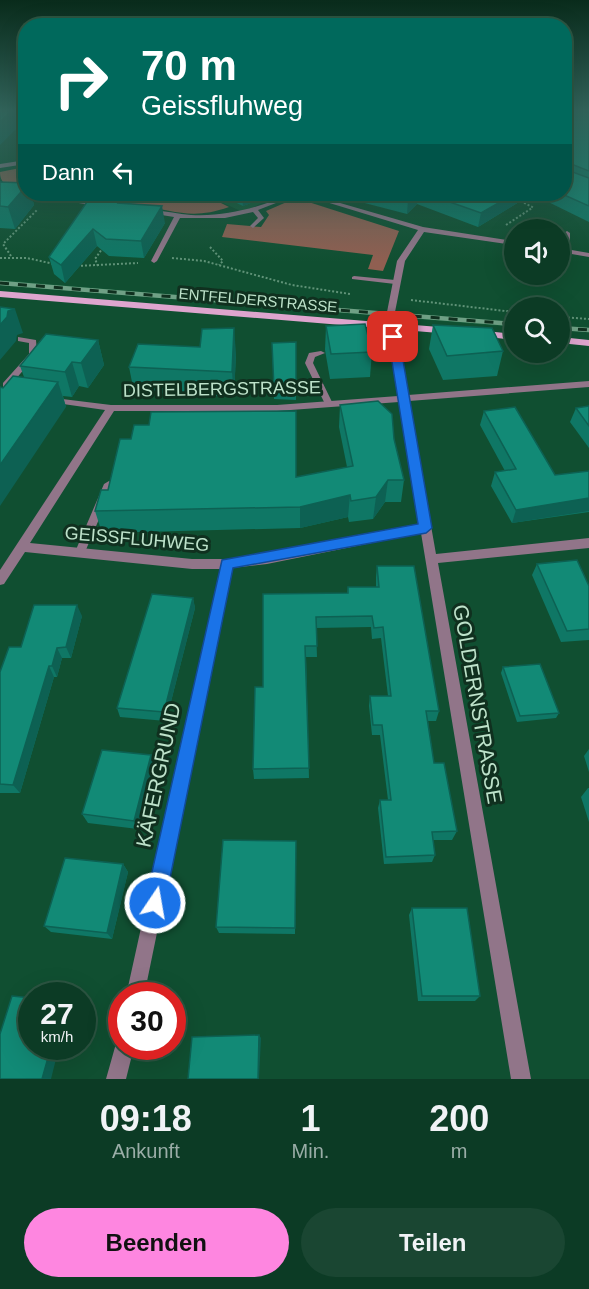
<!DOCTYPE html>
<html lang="de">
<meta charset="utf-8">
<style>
body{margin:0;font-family:Helvetica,sans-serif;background:#1a4632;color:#f1f3f6;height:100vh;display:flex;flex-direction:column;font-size:22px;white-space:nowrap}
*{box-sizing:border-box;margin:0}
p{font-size:20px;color:#9aada7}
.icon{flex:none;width:33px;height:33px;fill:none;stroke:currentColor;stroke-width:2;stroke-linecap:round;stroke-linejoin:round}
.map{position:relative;height:1079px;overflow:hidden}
.drawer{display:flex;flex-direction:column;background:#0c3b25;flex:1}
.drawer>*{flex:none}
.top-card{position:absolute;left:18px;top:18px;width:554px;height:183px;border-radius:24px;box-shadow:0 6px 24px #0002,0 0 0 2px #2c5542;background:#00695c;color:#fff;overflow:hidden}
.controls{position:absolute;left:504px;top:219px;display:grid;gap:12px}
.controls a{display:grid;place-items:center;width:66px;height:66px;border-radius:50%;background:#0c3b25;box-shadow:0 6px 24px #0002,0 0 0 2px #2c5542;font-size:30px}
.speed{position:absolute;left:18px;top:982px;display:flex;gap:12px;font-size:30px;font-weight:700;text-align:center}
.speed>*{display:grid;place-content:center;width:78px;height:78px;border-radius:50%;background:#0c3b25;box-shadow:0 6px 24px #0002,0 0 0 2px #2c5542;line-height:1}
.speed small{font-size:15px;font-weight:400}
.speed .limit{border:9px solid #d22;background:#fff;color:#111}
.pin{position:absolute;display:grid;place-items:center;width:51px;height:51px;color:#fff;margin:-26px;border-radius:12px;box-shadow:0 3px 9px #0006}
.me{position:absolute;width:66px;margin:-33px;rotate:12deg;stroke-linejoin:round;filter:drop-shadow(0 0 4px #0008)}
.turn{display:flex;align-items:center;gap:21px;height:126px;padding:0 24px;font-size:27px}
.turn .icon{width:78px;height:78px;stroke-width:2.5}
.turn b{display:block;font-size:42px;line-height:51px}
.then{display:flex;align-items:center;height:57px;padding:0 24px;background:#0003;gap:12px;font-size:22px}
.eta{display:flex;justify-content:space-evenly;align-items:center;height:102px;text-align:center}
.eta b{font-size:36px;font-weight:700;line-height:42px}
.primary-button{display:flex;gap:12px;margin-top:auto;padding:12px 24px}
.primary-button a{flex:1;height:69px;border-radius:36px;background:#fe86e0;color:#111;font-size:24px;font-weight:700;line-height:69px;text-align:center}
.primary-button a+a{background:#1a4632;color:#f1f3f6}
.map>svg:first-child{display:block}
.built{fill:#155c3a}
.green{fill:#905f51}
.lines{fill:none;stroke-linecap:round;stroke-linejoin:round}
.street-tunnel{stroke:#2a6548;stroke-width:8;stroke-dasharray:8 4;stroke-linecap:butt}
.path{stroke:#609378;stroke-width:2;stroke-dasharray:2 2;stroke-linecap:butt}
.lane{fill:#917589;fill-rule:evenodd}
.street{fill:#917589;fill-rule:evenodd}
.primary{fill:#dea5ce;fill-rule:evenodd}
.rail-casing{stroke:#6fa085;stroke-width:4.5}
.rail{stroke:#10301f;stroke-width:3;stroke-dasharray:9;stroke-linecap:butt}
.wall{fill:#0f7765}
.shaded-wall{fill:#0d6153}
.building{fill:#128a76;stroke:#0d6153;stroke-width:1.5}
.route{fill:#1a73e8;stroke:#114b97;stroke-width:1.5}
.labels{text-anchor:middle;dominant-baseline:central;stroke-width:6;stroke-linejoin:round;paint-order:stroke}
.far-street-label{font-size:15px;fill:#bde2ca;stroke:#10301f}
.street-label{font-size:18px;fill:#bde2ca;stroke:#10301f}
.near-street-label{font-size:21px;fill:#bde2ca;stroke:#10301f}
</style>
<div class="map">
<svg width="589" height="1079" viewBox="0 0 589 1079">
<rect width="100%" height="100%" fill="#104f31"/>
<g class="built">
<polygon points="213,194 281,194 243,212 207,196"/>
<polygon points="0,280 514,323 514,327 0,285"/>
</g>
<g class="green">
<path d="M 25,167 L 25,191 C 13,187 0,187 0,172 Z"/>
<path d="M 43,194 L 213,194 L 207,196 L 229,207 C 192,220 176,211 139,205 C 108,200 75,198 43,194 Z"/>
<polygon points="296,198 399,231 383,271 368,269 373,255 222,237 227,224 261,227 269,215 266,211"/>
</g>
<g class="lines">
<polyline class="street-tunnel" points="391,312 393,337"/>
<g class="path">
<polyline points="12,128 26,131"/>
<polyline points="517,199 534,208"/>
<polyline points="506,225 532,208"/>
<polyline points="210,247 223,261 219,265"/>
<polyline points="11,256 3,244 37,210"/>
<polyline points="0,258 27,258 54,264"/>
<polyline points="172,258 204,261 292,285 350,294"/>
<polyline points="77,266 138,263"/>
<polyline points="98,266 95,259 104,246"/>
<polyline points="411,300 514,312"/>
<polyline points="560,317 589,319"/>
</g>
<g class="lane">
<polygon points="0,184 26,192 26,194 37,194 100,202 103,204 100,206 21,195 0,188"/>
<path d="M 292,194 L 299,194 L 258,210 L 264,218 L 253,228 L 250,226 L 258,218 L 253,212 L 225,218 L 180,218 L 157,261 L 154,263 L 151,261 L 174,217 L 149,213 L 149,211 C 163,210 177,214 191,215 C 227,217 259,207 292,194 Z"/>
<polygon points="328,194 335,194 322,201 317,200"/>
<polygon points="541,220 543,221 555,230 547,230 538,222"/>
<polygon points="567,231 570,233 570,252 567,254 564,252 564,233"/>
<polygon points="354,276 395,280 399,282 395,284 352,279 352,277"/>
<polygon points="18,337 36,340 37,354 9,387 3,387 3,383 29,354 29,343 18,341"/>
<polygon points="321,351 325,353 315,357 313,363 333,404 329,407 325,404 305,363 309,353"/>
<polygon points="109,481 114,484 85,552 84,555 76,555 75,552 104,484"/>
</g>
<g class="street">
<polygon points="26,160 26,164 0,168 0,164"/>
<polygon points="300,194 309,194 423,227 514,241 514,245 424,232 405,261 395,312 391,315 387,312 397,261 418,230"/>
<polygon points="560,248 589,253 589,257 560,252"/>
<path d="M 393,334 L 397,337 L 408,395 L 589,381 L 589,387 L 409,401 L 436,554 L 589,538 L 589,548 L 438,563 L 531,1079 L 511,1079 L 421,533 L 267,564 L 232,568 L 144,996 L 126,996 L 220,569 L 192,569 L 25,552 L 4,584 L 0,585 L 0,570 L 105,410 L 49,402 L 46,401 L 46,397 L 111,405 L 277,405 L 398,396 L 389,337 ZM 399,402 L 420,525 L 267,554 L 227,559 L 192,559 L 30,543 L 114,411 L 277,411 Z"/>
<polygon points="122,1038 122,1047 134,1047 126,1079 106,1079 117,1040"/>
</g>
<g class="primary">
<polygon points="0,291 451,328 457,331 451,334 0,297"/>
<polygon points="475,330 514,334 514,340 471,335 471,331"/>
<polygon points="560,337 589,340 589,346 560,343"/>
</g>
<defs>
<g id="rail">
<polyline points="0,283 514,324"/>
<polyline points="560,328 589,330"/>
</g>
</defs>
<use href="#rail" class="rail-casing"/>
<use href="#rail" class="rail"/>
</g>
<g class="wall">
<polygon points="564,111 589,111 589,222 532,194 478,227 417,204 407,214 353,200 353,196 346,194 564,194"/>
<polygon points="0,182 26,194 31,194 34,205 15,229 0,228"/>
<polygon points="217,194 274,194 243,206"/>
<polygon points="120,200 121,203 165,223 144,258 109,256 97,246 65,283 54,274 49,257"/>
<polygon points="433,325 503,351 497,376 443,380 429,349"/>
<polygon points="326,326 372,352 370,377 330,379 325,350"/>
<polygon points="98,340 104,365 88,388 79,386 72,397 63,396 66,407 3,388 24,377 20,366"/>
<polygon points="296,342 296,400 274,399 272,343"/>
<polygon points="236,353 234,397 134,392 129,367"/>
<polygon points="340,405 394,439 404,480 401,502 385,502 373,519 349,522 348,517 300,528 102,533 95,511 108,490 131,439 296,477 347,467 339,427"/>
<polygon points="589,406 589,448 570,422 576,408"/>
<polygon points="484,411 555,475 589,471 589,512 512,523 491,486 495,472 505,471 480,425"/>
<polygon points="537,564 589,586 589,640 561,642 532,575"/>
<polygon points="377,566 439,711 436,721 428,721 434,763 457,831 452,840 433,840 435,855 432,862 384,864 378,808 380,800 388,800 380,735 372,735 369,706 370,696 388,696 381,638 372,639 371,627 316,628 317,657 306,657 309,778 254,779 253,769 263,687 263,594 347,593 348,587 376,587 376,577"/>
<polygon points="193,598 195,608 166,721 120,717 117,708"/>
<polygon points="82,616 71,658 62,658 57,677 54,677 20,793 0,793 0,672 21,647"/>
<polygon points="503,667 559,713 556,718 517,722 501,673"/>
<polygon points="589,749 589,772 584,756"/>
<polygon points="154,765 138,829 88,823 82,814"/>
<polygon points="588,788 589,788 589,822 581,797"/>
<polygon points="296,841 295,934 219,933 216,927"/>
<polygon points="123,864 128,872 112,939 51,932 44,926"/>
<polygon points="412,908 480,996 475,1001 418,1001 409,915"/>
</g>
<g class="shaded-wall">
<polygon points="11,111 26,111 26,119 0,145 0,122"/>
<polygon points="26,186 26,194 31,194 34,205 15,229 8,207"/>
<polygon points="242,194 274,194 243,206"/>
<polygon points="415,194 418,194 417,204 407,214 408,200"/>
<polygon points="514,194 532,194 478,227 481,213"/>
<polygon points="162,206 165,223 144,258 141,241"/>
<polygon points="93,229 97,246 65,283 61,265"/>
<polygon points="15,309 23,333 17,335 16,341 0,360 0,325 8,311"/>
<polygon points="234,328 236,353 234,397 232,372"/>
<polygon points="98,340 104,365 88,388 81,363"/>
<polygon points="72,362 79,386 72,397 65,372"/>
<polygon points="58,382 66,407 0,506 0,465"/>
<polygon points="388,480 385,502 373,519 376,497"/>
<polygon points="350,495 348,517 300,528 300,507"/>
<polygon points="589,498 589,511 512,523 516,510"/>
<polygon points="193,598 195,608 166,721 164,712"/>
<polygon points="77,605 82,616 71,658 66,647"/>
<polygon points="57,648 62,658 57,677 52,666"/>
<polygon points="49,666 54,677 20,793 13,785"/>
<polygon points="151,755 154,765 138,829 134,821"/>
<polygon points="123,864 128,872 112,939 107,933"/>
<polygon points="259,1035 261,1038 259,1079 258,1079"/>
<polygon points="51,1047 59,1047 51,1079 42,1079"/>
</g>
<g class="building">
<polygon points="0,111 11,111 0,122"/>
<polygon points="564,111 583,111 589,113 589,171 566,162 567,170 589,178 589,206 562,194 564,194"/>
<polygon points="0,182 26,183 26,186 8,207 0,206"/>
<polygon points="381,194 415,194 408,200"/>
<polygon points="427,194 514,194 481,213"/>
<polygon points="89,199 120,200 118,203 162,206 141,241 106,239 93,229 61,265 49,257"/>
<polygon points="0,307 15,309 8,311 7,317 0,325"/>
<polygon points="365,324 372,352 331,354 326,326"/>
<polygon points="433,325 492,328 503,351 447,356"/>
<polygon points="234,328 232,372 129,367 138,344 200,347 202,329"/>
<polygon points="46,334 98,340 81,363 72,362 65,372 20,366"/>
<polygon points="296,342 296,390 274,389 272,343"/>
<polygon points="13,376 58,382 0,465 0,387 3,388"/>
<polygon points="378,401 392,414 394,439 404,480 388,480 376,497 351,501 350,495 300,507 95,511 101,490 108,490 120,439 131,439 134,425 149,425 151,412 296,411 296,477 353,466 340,405"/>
<polygon points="589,406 589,426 576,408"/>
<polygon points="515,407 555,475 589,471 589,498 516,510 495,472 516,469 484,411"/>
<polygon points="577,560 589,586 589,629 567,631 537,564"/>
<polygon points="377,566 414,566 439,711 426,711 434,763 444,763 457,831 432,832 435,855 386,857 380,800 391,800 382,725 373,725 370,696 391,696 383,627 374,628 372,616 316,617 317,646 305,646 309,768 253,769 255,687 263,687 263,594 348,593 348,587 379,587"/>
<polygon points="152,594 193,598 164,712 117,708"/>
<polygon points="34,605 77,605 66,647 57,648 52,666 49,666 13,785 0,784 0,672 9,647 21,647"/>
<polygon points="540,664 559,713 520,716 503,667"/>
<polygon points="102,750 151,755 134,821 82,814"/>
<polygon points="223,840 296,841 295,928 216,927"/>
<polygon points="65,858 123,864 107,933 44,926"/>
<polygon points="412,908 467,908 480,996 422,996"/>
<polygon points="12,996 32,998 32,1047 51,1047 42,1079 0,1079 0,1034"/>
<polygon points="259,1035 258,1079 188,1079 192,1037"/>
</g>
<linearGradient id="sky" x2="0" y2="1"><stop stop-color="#092b1b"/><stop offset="0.42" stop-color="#31635a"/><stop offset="1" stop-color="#31635a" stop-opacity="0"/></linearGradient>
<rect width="589" height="262" fill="url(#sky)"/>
<polygon class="route" points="393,334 399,337 432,528 426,533 233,568 165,903 162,910 155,913 148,910 145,903 222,560 418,524 388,337"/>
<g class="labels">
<g class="far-street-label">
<text transform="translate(258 300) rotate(5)">ENTFELDERSTRASSE</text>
</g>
<g class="street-label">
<text transform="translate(222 389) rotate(-1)">DISTELBERGSTRASSE</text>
<text transform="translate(137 539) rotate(5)">GEISSFLUHWEG</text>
</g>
<g class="near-street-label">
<text transform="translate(478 704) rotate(80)">GOLDERNSTRASSE</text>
<text transform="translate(158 775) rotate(-78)">KÄFERGRUND</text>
</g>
</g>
</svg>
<div class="controls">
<a><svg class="icon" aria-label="sound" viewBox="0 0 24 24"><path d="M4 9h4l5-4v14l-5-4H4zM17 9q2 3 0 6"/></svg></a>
<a><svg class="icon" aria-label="search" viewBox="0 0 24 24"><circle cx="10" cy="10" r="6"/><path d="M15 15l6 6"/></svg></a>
</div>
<div class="speed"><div>27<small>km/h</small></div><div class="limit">30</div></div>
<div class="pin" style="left:393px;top:337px;background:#d93025"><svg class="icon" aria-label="arrive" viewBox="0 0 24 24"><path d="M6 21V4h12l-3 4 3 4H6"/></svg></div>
<svg class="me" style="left:155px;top:903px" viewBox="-20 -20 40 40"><circle r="17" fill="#1a73e8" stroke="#fff" stroke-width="3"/><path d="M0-11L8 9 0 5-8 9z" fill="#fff"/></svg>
<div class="top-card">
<div class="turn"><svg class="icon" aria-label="right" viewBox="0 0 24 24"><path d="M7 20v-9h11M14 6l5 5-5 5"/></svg><div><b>70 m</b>Geissfluhweg</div></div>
<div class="then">Dann<svg class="icon" aria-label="left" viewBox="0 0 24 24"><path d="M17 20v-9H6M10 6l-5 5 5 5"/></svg></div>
</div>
</div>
<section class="drawer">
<div class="eta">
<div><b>09:18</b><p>Ankunft</p></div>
<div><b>1</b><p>Min.</p></div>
<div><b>200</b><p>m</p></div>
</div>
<div class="primary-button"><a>Beenden</a><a>Teilen</a></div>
</section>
